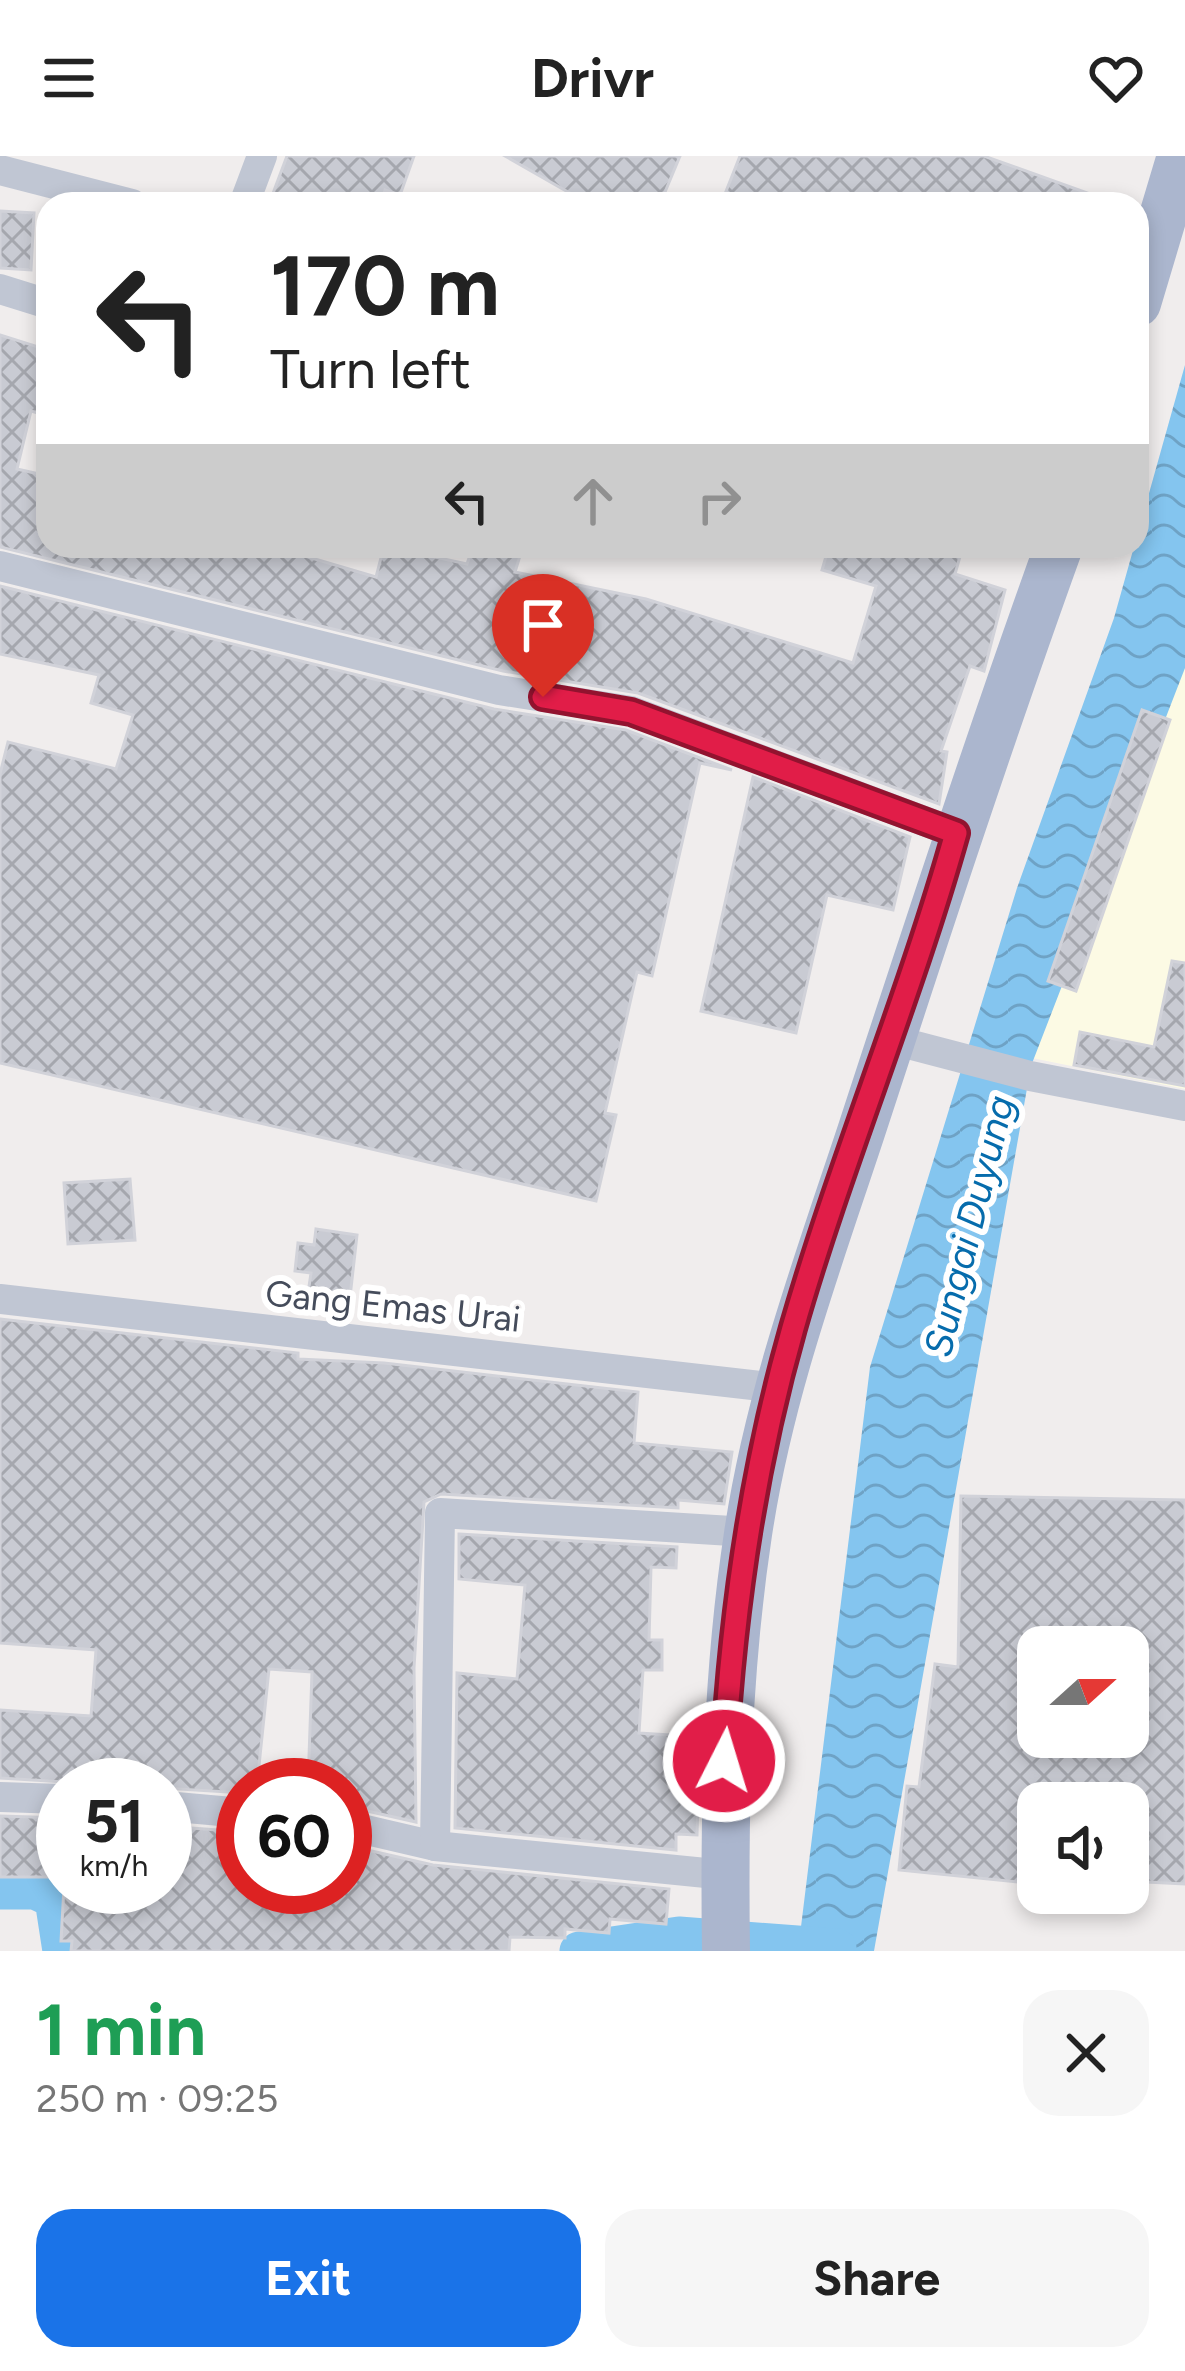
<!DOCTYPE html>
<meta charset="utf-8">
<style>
body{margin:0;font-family:Figtree,sans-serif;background:#f6f6f6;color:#222;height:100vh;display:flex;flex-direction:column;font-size:45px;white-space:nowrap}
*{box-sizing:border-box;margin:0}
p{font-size:39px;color:#767676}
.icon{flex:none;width:66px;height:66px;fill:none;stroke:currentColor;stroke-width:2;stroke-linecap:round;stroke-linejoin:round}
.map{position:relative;height:1795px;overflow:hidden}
.panel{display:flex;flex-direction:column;background:#fff;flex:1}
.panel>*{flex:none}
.banner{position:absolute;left:36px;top:36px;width:1113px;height:366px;border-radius:36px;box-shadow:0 6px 18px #0003;background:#fff;color:#222;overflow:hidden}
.needle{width:78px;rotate:69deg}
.fabs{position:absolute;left:1017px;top:1470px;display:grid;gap:24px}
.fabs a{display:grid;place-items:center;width:132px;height:132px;border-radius:24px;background:#fff;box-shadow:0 6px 18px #0003;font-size:60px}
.speed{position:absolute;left:36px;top:1602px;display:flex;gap:24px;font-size:60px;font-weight:700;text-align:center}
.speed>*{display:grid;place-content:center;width:156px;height:156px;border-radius:50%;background:#fff;box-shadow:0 6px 18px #0003;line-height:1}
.speed small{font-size:30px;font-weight:400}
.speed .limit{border:18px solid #d22;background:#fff;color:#111}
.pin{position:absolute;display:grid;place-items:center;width:102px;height:102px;color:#fff;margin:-123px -51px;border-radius:50% 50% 50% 0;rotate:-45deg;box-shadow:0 0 12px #0007}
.pin .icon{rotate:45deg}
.me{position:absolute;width:132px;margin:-66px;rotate:5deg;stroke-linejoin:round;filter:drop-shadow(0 0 9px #0008)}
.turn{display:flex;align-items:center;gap:42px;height:252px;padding:0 36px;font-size:54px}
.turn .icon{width:156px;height:156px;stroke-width:2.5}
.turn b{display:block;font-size:84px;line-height:102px}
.lanes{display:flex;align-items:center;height:114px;padding:0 36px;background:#0003;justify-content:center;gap:60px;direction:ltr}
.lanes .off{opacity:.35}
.round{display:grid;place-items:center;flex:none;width:126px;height:126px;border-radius:36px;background:#f6f6f6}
.headline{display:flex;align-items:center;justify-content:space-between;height:204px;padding:0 36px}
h1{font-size:72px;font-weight:700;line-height:90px;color:#1e9e55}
.action{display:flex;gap:24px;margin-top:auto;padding:24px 36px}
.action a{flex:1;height:138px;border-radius:36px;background:#1a73e8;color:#fff;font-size:48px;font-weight:700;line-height:138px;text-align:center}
.action a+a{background:#f6f6f6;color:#222}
header{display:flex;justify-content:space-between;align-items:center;height:156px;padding:0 36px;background:#fff;font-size:54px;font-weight:700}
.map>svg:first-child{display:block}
.commercial{fill:#fcfae4}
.water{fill:url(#water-waves)}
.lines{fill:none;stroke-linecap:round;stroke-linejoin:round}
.canal{stroke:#84c5ef;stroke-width:39}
.building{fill:url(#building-cross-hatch);stroke:#d1d2d9;stroke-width:3;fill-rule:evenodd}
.street{stroke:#c0c6d3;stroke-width:30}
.primary{stroke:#abb6ce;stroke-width:48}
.route-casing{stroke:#92132f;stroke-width:30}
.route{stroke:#e11d48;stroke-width:21}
.labels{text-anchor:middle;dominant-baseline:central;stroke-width:12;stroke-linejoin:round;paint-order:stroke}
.street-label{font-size:36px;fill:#454c5b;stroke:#fff}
.water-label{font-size:39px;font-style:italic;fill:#066cac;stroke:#fff}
</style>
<header><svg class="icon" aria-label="menu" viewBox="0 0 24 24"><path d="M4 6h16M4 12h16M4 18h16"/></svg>Drivr<svg class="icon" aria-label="heart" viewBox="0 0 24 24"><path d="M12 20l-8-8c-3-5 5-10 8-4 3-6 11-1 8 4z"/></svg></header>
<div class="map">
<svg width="1185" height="1795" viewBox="0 0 1185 1795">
<defs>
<pattern id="water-waves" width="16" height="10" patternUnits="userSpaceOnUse" patternTransform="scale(3)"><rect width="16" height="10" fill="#84c5ef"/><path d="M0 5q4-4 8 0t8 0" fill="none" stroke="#6ea2c5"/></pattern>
<pattern id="building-cross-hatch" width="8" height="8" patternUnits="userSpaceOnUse" patternTransform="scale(3)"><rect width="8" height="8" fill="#c9cbd3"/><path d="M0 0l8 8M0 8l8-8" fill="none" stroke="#a5a7ae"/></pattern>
</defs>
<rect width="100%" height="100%" fill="#f0eded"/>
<polygon class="commercial" points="1159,507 1185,512 1185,933 1022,900"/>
<polygon class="water" points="1185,209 1185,512 1031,910 874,1795 798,1795 870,1211 1017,732 1114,462"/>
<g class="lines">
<g class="canal">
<polyline points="0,1734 35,1734 54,1743 62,1795"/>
<polyline points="579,1795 679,1780 837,1792"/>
</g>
</g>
<g class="building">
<polygon points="287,0 414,0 400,39 385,34 381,48 269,48"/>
<polygon points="505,0 680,0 660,48 635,48 613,38 609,48 589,48"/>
<polygon points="740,0 984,0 1107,44 1107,48 721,48"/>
<polygon points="0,55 34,57 31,114 0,112"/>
<polygon points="0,179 48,194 48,260 31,255 17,313 48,320 48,390 271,390 376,421 384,390 467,408 473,390 523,390 515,416 646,443 853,507 876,430 822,414 829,390 963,390 955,418 1005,434 984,515 970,510 941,595 947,596 939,648 638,537 503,515 0,391"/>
<polygon points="0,430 494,553 626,574 732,614 700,607 652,820 637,816 605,957 616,959 596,1045 0,907 0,618 8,586 116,613 133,559 91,547 99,519 0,498"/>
<polygon points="1142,554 1170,564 1076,835 1048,825"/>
<polygon points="753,621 910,681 893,754 827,739 796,877 701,855"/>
<polygon points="1172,805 1185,807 1185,930 1074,909 1080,876 1154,891"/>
<polygon points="130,1023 135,1084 68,1088 64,1027"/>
<polygon points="316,1073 357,1079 349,1150 307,1144 311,1117 295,1115 298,1087 314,1089"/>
<polygon points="0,1163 298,1197 298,1203 384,1207 638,1236 634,1287 732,1296 724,1348 678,1344 678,1352 441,1338 424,1346 414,1512 416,1666 345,1650 345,1629 308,1629 312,1516 269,1513 257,1629 243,1629 243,1637 0,1622 0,1554 91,1560 96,1494 0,1487"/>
<path d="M 961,1340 L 1185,1344 L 1185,1728 L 1128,1725 L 1128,1647 L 1038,1647 L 1038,1728 L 899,1714 L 907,1630 L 919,1631 L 935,1508 L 958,1511 ZM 1038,1491 L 1128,1491 L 1128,1581 L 1038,1581 Z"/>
<polygon points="459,1378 677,1391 676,1412 651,1411 649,1484 662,1484 662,1514 643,1514 639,1577 700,1581 697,1679 676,1678 676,1694 455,1672 457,1517 517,1523 525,1429 459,1423"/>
<polygon points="0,1660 63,1662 63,1721 0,1721"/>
<polygon points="165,1670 243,1676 246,1735 345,1731 345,1689 433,1709 669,1733 666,1768 610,1763 609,1777 565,1773 565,1782 510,1781 509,1795 71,1795 72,1785 61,1785 64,1731 165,1731"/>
</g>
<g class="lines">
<g class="street">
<polyline points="0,14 132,48"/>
<polyline points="244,48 262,0"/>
<polyline points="0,133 48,148"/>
<polyline points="0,410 499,534 631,555 956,677"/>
<polyline points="889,883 1030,920 1185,950"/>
<polyline points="0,1143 778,1232"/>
<polyline points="0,1641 63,1643"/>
<polyline points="165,1650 243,1657"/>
<polyline points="345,1669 435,1690 726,1719"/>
<polyline points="435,1690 440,1357 748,1376"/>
</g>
<g class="primary">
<polyline points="1137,147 1181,0"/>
<path d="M 726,1795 C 724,1655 727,1517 748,1378 C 769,1238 817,1109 861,976 C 925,780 989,584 1059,390"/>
</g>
</g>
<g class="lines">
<defs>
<path id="route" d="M 543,541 L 631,556 L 956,677 C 909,844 841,1005 793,1172 C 753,1312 732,1460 724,1605"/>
</defs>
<use href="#route" class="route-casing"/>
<use href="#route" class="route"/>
</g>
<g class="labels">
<g class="street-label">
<text transform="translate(393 1150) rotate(6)">Gang Emas Urai</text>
</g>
<g class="water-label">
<text transform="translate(969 1070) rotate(-76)">Sungai Duyung</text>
</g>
</g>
</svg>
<div class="fabs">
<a><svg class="needle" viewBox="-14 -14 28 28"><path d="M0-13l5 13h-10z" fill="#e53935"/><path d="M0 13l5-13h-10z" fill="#767676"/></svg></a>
<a><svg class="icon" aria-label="sound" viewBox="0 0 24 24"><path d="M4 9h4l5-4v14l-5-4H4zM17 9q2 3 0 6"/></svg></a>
</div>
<div class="speed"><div>51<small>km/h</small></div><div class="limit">60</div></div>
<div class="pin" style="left:543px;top:541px;background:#d93025"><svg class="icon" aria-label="arrive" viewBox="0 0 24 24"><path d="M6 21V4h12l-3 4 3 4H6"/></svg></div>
<svg class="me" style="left:724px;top:1605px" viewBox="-20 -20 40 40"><circle r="17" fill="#e11d48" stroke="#fff" stroke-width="3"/><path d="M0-11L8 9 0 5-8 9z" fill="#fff"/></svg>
<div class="banner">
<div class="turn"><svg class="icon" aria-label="left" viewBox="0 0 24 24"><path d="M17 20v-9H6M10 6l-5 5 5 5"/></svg><div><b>170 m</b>Turn left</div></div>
<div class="lanes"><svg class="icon" aria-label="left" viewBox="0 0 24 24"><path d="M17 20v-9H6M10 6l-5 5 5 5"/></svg><svg class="icon off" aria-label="ahead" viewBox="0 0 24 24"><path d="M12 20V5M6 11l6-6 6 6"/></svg><svg class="icon off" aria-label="right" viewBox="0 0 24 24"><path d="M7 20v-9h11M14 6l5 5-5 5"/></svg></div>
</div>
</div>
<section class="panel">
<div class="headline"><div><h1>1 min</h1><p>250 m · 09:25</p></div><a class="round"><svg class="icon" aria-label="close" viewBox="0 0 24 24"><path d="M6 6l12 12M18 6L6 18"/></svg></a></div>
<div class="action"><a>Exit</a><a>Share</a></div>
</section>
